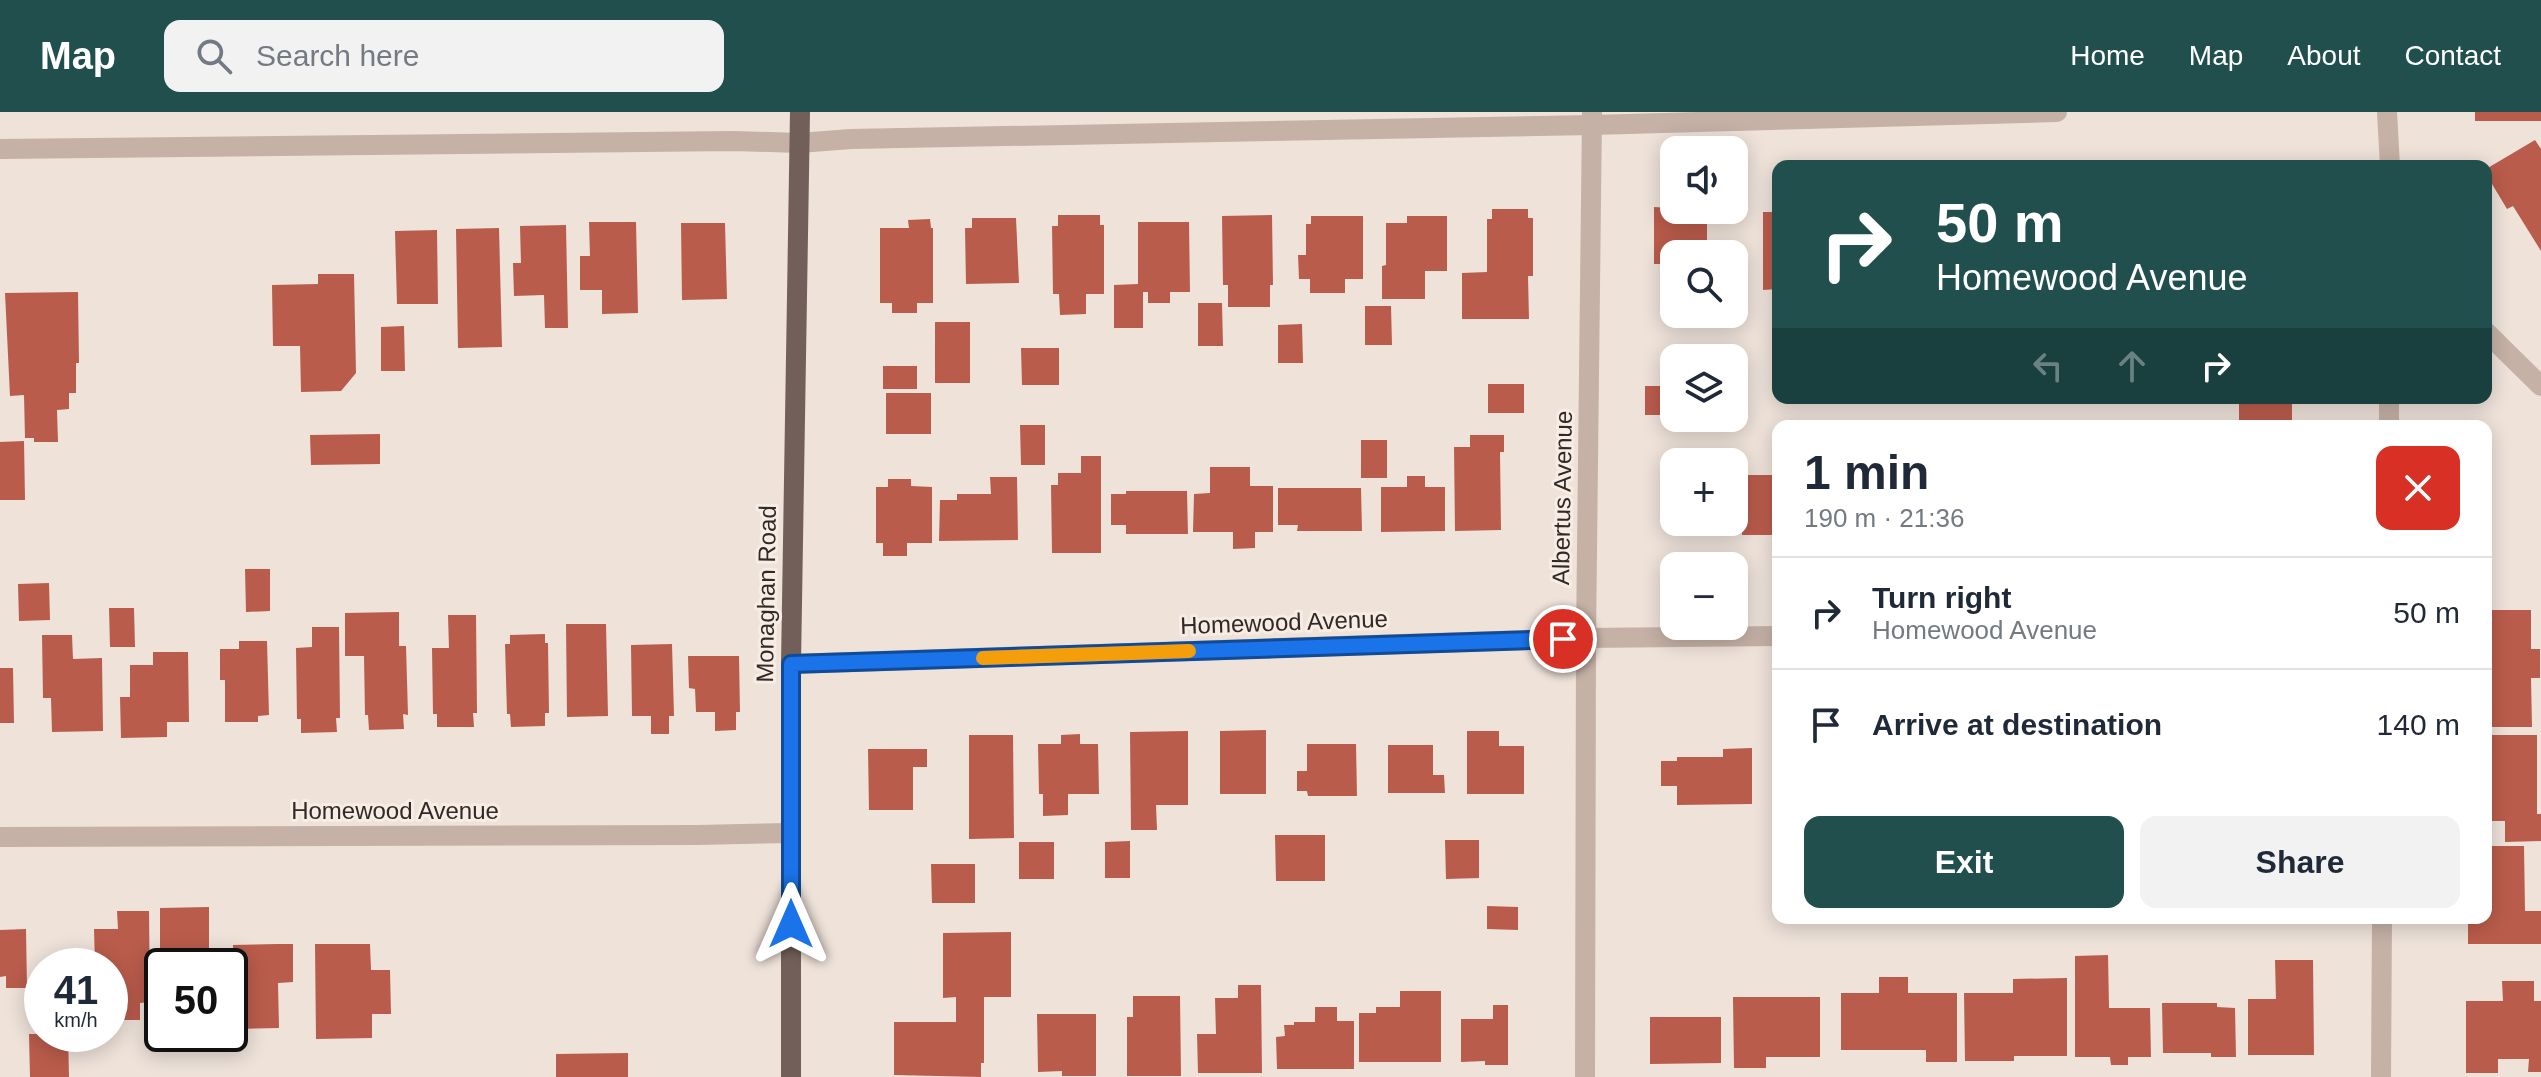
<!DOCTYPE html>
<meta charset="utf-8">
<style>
body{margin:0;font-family:Arial,sans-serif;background:#f2f2f3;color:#1f2937;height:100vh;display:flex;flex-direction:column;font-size:30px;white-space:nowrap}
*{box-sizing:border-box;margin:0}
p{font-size:26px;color:#747a83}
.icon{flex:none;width:44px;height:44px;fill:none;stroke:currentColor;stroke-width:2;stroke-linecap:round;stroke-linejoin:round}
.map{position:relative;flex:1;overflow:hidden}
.details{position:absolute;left:1772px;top:308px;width:720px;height:504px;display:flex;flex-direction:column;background:#fff;border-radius:16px;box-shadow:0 4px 20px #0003}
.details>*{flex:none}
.banner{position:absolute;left:1772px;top:48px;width:720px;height:244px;border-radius:16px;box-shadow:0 4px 20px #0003;background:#204f4e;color:#fff;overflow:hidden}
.fabs{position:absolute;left:1660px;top:24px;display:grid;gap:16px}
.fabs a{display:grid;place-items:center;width:88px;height:88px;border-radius:16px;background:#fff;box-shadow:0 4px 20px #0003;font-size:40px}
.speed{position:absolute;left:24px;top:836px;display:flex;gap:16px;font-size:40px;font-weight:700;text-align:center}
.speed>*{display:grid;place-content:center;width:104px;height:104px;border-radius:50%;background:#fff;box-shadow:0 4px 20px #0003;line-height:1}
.speed small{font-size:20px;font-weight:400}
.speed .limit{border:4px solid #111;border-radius:12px;background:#fff;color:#111}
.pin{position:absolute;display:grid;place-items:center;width:68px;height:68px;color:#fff;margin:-34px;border:4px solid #fff;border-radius:50%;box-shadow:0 2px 8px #0007}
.me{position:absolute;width:88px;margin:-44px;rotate:0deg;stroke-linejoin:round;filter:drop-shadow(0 0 6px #0008)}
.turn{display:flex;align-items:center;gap:28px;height:168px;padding:0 32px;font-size:36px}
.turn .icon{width:104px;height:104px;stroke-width:2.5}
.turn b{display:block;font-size:56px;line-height:68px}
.lanes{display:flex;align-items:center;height:76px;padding:0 32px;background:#0003;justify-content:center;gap:40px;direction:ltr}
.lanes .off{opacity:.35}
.round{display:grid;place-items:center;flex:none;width:84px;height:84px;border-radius:16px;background:#f2f2f3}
.headline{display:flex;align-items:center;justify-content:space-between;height:136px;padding:0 32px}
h1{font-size:48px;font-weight:700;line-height:60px}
.cta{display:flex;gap:16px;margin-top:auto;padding:16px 32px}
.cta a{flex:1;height:92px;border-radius:16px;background:#204f4e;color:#fff;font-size:32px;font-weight:700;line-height:92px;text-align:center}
.cta a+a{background:#f2f2f3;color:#1f2937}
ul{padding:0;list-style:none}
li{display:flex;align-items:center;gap:24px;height:112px;padding:0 32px;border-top:2px solid #e0e1e3}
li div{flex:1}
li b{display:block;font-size:30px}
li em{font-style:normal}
header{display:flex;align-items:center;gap:48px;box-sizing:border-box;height:112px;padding:0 40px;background:#204f4e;color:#fff}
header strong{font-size:38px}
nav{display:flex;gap:44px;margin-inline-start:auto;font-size:28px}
.search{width:560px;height:72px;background:#f2f2f3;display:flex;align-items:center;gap:20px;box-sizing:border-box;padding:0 28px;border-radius:16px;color:#747a83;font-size:30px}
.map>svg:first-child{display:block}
.building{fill:#ba5c4c}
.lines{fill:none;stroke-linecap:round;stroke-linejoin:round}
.minor{stroke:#c5b1a6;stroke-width:20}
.major{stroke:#735f59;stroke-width:20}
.route-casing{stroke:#114b97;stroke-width:20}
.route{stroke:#1a73e8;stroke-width:14}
.slow{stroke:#f59e0b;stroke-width:14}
.labels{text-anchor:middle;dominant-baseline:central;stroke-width:6;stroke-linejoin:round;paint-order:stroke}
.street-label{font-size:24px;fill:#322926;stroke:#f7ede5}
</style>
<header>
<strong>Map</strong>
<div class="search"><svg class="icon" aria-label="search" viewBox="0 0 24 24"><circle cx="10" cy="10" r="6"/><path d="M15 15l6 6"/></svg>Search here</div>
<nav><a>Home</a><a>Map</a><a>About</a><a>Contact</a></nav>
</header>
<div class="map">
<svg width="2541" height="965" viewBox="0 0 2541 965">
<rect width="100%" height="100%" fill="#eee2d9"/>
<g class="building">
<rect x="2475" y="0" width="66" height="9"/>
<polygon points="2535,28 2541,37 2541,139 2513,94 2507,97 2486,62 2486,57"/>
<polygon points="1654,95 1707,98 1707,142 1674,142 1674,152 1654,152"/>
<polygon points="1492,97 1528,97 1528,106 1533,106 1533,164 1528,164 1529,207 1462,207 1462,161 1487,160 1487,107 1492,107"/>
<polygon points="1763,100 1778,100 1778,177 1763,178"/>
<polygon points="1058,103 1100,103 1100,113 1104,113 1104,182 1086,182 1086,202 1060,203 1059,182 1053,182 1052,114 1058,114"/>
<polygon points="1272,103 1273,173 1270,173 1270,195 1228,195 1228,173 1223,173 1222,104"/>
<polygon points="1311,104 1363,104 1363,167 1345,167 1345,181 1310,181 1310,167 1299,167 1298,143 1306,143 1306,112 1311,112"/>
<polygon points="1407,104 1447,104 1447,159 1425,159 1425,187 1382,187 1382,154 1386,153 1386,111 1407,111"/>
<polygon points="972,106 1016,106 1019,171 966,172 965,116 972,116"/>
<polygon points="930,107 931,116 933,116 933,191 917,191 917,201 892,201 892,191 880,191 880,116 909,116 908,108"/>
<polygon points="589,110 636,110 638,201 602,202 602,178 580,178 580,144 590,144"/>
<polygon points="1138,110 1189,110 1190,180 1170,180 1170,191 1148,191 1148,180 1143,180 1143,216 1114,216 1114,173 1138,172"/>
<polygon points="681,111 725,111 727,187 682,188"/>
<polygon points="566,113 568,216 545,216 544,183 514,184 513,151 521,151 520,114"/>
<polygon points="499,116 502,235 458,236 456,117"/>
<polygon points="437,118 438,192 397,192 395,119"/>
<polygon points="318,162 354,162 356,261 341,279 301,280 300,234 273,234 272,173 318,172"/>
<polygon points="78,180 79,251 76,251 76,281 69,281 69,297 57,298 58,330 34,330 34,326 25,326 24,283 10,284 5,181"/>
<polygon points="1198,191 1222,191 1223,234 1198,234"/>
<polygon points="1365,194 1391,194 1392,233 1365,233"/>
<rect x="935" y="210" width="35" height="61"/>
<polygon points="1302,212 1303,251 1278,251 1278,213"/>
<polygon points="404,214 405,259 381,259 381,215"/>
<polygon points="1021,236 1059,236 1059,273 1022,273"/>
<rect x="883" y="254" width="34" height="23"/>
<rect x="1488" y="272" width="36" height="29"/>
<rect x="1645" y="274" width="29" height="29"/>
<rect x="886" y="281" width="45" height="41"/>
<rect x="2239" y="286" width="53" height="28"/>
<polygon points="1020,313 1045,313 1045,353 1021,353"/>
<polygon points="380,322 380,352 311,353 310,323"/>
<polygon points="1470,323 1504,323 1504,340 1500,340 1501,418 1455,419 1454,335 1470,335"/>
<rect x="1361" y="328" width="26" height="38"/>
<polygon points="24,329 25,388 0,388 0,330"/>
<polygon points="1772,336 1778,336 1778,423 1742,423 1742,363 1772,363"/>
<polygon points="1081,344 1101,344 1101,441 1052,441 1051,373 1058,373 1058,361 1081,361"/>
<polygon points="1210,355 1250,355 1250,374 1273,374 1273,420 1255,420 1255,436 1233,437 1233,420 1193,420 1194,382 1210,381"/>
<polygon points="1407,364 1425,364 1425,375 1445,375 1445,419 1381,420 1381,375 1407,375"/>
<polygon points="990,365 1017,365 1018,428 939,429 940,388 957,388 957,382 991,382"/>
<polygon points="888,367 911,367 911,374 932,375 932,431 907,431 907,444 883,444 883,431 876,431 876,375 888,375"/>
<polygon points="1278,376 1361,376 1362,419 1297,419 1298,413 1278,413"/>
<polygon points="1126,379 1187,379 1188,422 1126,422 1126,413 1111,413 1111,382 1126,382"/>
<rect x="1672" y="410" width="45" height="8"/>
<polygon points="245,457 270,457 270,499 246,500"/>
<polygon points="49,471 50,508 19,509 18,472"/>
<polygon points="109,496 134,496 135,535 110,535"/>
<polygon points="2486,498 2531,498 2531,537 2540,537 2540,566 2531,566 2532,615 2486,615"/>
<polygon points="399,500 399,534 406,534 408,603 403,602 404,617 369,618 368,603 365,603 364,544 345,544 345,501"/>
<polygon points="448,503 476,503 477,601 473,601 474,615 437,615 437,602 433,602 432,536 449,536"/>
<polygon points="566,512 606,512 608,604 567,605"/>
<polygon points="312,515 339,515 340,606 336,606 337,620 301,621 301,607 297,607 296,536 312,535"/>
<polygon points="545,522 545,531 548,531 549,601 545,601 545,614 511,615 510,602 507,602 505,532 510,532 510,523"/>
<polygon points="42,523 72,523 73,547 102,546 103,619 52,620 51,586 43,586"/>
<polygon points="239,529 267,529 269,603 258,604 258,610 225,610 225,568 220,568 220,537 239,537"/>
<polygon points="672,532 674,604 669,604 669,622 651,622 651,604 632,604 631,533"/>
<polygon points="153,540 188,540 189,610 167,610 167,625 121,626 120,585 130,585 130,553 153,553"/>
<polygon points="688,544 739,544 740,600 736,600 736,618 715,619 715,600 696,600 695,577 689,576"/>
<polygon points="0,556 13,556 14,611 0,611"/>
<polygon points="1266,618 1266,682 1220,682 1220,619"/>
<polygon points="1188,619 1188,693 1156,693 1157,718 1131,718 1130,620"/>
<polygon points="1467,619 1499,619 1499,634 1524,634 1524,682 1467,682"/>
<polygon points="1080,622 1080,632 1098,632 1099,682 1068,682 1068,703 1043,704 1043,682 1039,682 1038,632 1061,632 1061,623"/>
<polygon points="969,623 1013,623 1014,726 969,727"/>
<polygon points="2486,623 2537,623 2537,702 2541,702 2541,729 2505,730 2505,709 2486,709"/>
<polygon points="1307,632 1356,632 1357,684 1308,684 1307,679 1297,679 1297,659 1307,659"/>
<polygon points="1388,633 1433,633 1433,663 1444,663 1445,681 1388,681"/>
<polygon points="1752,636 1752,692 1677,693 1677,674 1661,674 1661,649 1677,649 1677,645 1723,645 1723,637"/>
<polygon points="868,637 927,637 927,655 913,655 913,698 869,698"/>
<polygon points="1275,723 1325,723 1325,769 1276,769"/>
<polygon points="1445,728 1479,728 1479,766 1446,767"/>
<polygon points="1130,729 1130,766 1105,766 1105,730"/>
<rect x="1019" y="730" width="35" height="37"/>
<polygon points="2486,734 2524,734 2525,799 2541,799 2541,832 2468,832 2468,806 2486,806"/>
<polygon points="931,752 975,752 975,791 932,791"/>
<polygon points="1487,794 1518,795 1518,818 1487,817"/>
<polygon points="209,795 209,853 160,854 160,796"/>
<polygon points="117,799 149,799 150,890 140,891 140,908 111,908 110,854 95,854 94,817 118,817"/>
<polygon points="26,817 27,876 6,876 6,864 0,865 0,818"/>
<polygon points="1011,820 1011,885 984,885 984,951 981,951 981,965 894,963 894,910 956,910 956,885 943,886 943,821"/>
<polygon points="278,832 293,832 293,870 278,871 279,916 235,917 233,833"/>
<polygon points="315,832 370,832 371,858 390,858 391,902 372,902 372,926 316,927"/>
<polygon points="2108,843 2109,896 2150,896 2151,945 2128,945 2128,953 2111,953 2110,945 2075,945 2075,844"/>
<polygon points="2275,848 2313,848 2314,943 2248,943 2248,887 2276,887"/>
<polygon points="1879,865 1908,865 1908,881 1957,881 1957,950 1926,950 1926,938 1841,938 1841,881 1879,881"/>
<polygon points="2067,866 2067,944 2014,944 2014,949 1965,949 1964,881 2013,881 2013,867"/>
<polygon points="2502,869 2534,869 2534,889 2541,889 2541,960 2528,960 2529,947 2498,947 2498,961 2466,961 2466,889 2503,889"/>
<polygon points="1238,873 1261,873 1262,961 1198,961 1197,922 1216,922 1215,886 1238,886"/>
<polygon points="1400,879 1441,879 1441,950 1359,950 1359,901 1376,901 1376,895 1400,895"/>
<polygon points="1133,884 1180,884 1181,964 1127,964 1127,905 1133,905"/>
<polygon points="1733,885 1820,885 1820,945 1766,945 1766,956 1734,956"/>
<polygon points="2162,891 2217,891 2217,895 2235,896 2236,945 2211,945 2211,941 2163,941"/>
<polygon points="1493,893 1508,893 1508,953 1485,953 1485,949 1461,950 1461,907 1493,907"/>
<polygon points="1315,895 1337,895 1337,909 1354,909 1354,957 1277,957 1276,925 1285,924 1284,913 1294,913 1294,910 1315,910"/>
<polygon points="1037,902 1096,902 1096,964 1062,964 1062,959 1038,960"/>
<polygon points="1650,905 1721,905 1721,951 1650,952"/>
<polygon points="29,922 68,922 69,965 30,965"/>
<polygon points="628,941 628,965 556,965 556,942"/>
</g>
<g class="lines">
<g class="minor">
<polyline points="2387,0 2390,54"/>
<polyline points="0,37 734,29 799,31 851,27 1592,13 2057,0"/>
<polyline points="2486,220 2541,274"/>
<polyline points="2389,314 2389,286"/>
<polyline points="791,552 1586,526 1778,524"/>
<polyline points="0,725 697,723 790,721"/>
<polyline points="1585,965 1586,526 1592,1"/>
<polyline points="2381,965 2382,806"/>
</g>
<polyline class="major" points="791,965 791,552 800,0"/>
</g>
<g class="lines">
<defs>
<polyline id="route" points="791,812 791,552 1563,527"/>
</defs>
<use href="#route" class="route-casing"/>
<use href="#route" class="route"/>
<polyline class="slow" points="983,546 1189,539"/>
</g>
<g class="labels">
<g class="street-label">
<text transform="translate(1562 386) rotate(-89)">Albertus Avenue</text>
<text transform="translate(766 482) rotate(-89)">Monaghan Road</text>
<text transform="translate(1284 510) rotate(-2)">Homewood Avenue</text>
<text x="395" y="698">Homewood Avenue</text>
</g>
</g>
</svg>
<div class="fabs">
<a><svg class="icon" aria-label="sound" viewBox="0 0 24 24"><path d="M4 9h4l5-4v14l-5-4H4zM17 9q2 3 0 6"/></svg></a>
<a><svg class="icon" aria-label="search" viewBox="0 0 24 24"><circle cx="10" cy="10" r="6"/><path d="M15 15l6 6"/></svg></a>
<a><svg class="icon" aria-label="layers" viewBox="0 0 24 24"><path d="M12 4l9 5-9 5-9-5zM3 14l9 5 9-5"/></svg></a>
<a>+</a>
<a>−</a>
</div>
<div class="speed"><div>41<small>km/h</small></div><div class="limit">50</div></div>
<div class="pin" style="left:1563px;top:527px;background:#d93025"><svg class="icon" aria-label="arrive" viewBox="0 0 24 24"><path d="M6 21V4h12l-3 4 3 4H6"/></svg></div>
<svg class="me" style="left:791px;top:812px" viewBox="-20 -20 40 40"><path d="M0-17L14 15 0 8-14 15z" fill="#1a73e8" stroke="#fff" stroke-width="4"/></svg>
<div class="banner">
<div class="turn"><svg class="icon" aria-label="right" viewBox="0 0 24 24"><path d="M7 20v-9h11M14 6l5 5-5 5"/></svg><div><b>50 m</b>Homewood Avenue</div></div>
<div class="lanes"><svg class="icon off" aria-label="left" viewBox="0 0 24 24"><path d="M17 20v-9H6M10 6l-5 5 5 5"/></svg><svg class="icon off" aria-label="ahead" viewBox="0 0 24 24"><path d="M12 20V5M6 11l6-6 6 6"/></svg><svg class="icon" aria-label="right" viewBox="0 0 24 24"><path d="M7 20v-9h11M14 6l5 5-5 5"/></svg></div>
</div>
<section class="details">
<div class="headline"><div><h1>1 min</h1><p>190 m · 21:36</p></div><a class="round" style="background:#d93025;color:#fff"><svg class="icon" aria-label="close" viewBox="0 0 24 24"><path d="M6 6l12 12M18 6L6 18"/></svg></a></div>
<ul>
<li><svg class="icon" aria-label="right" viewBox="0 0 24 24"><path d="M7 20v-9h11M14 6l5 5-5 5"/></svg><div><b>Turn right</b><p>Homewood Avenue</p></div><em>50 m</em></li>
<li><svg class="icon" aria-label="arrive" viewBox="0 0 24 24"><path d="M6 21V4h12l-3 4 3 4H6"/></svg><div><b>Arrive at destination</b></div><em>140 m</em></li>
</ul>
<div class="cta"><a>Exit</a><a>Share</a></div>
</section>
</div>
